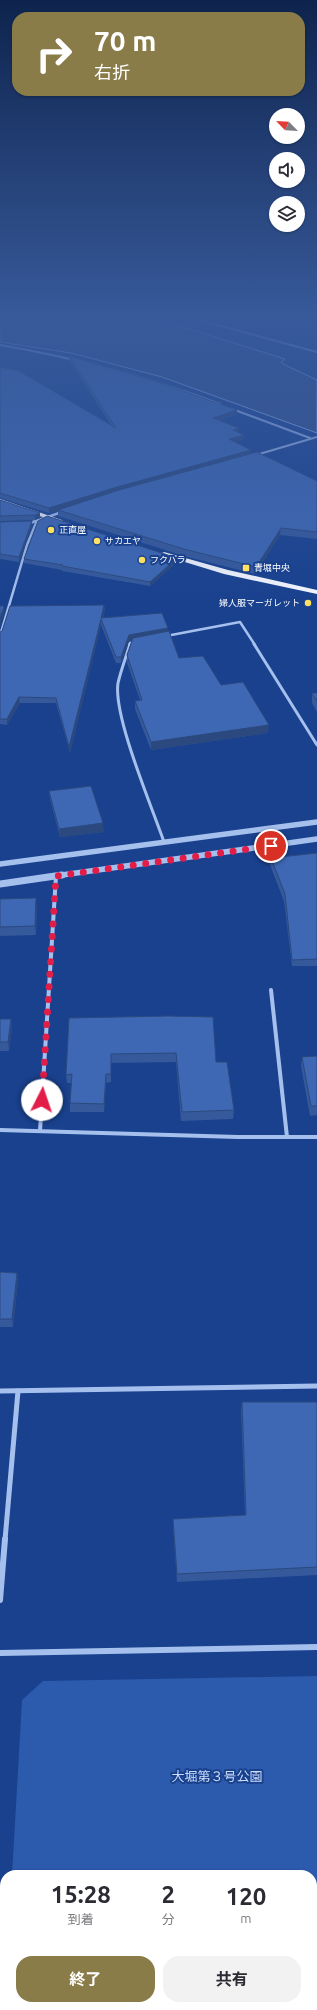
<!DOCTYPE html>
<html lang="ja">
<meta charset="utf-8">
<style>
body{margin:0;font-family:Ubuntu,"Noto Sans JP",sans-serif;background:#f2f2f3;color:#2b2b33;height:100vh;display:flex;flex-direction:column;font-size:15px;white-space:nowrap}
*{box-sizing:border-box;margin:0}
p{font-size:13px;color:#7c7c81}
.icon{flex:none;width:22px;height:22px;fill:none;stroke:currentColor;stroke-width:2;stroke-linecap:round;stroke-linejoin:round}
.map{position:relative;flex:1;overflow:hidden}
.drawer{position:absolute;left:0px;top:1870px;width:317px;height:140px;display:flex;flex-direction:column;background:#fff;border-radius:16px 16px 0 0;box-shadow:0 1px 3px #0004}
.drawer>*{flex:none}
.hud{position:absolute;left:12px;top:12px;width:293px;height:84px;border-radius:16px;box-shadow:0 1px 3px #0004;background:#8a7c49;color:#fff;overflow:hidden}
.needle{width:26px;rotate:295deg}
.tools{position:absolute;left:269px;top:108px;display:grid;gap:8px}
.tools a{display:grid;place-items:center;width:36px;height:36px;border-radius:50%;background:#fff;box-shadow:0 1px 3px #0004;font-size:20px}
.pin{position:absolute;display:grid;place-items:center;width:34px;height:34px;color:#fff;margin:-17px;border:2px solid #fff;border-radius:50%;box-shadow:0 1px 4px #0007}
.me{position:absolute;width:44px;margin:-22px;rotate:4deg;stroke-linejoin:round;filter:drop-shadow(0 0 3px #0008)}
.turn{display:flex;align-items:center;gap:14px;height:84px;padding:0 16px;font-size:18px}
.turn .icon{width:52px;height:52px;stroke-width:2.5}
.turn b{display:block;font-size:28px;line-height:34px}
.eta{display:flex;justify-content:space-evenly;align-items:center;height:68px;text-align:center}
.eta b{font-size:24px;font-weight:700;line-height:28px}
.action{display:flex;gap:8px;margin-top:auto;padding:8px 16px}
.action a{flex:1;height:46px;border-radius:16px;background:#8a7c49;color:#fff;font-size:16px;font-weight:700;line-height:46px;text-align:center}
.action a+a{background:#f2f2f3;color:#2b2b33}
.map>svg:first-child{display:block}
.green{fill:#2c5aac}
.water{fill:#314e87;stroke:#99b9f1}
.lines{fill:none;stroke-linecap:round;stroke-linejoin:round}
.minor-far5{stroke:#a6c0ee;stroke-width:2}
.minor-far4{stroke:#a6c0ee;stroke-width:2.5}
.minor-far3{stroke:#a6c0ee;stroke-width:3}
.minor-far2{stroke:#a6c0ee;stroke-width:4}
.minor-far1{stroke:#a6c0ee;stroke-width:5}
.minor{stroke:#a6c0ee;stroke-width:6}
.tertiary-far1{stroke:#a6c0ee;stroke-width:5.5}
.tertiary{stroke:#a6c0ee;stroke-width:7}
.trunk{fill:#f6f8ff;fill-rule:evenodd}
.wall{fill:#35599b}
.shaded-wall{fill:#2b497e}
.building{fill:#3e68b4;stroke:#2b497e}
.route{stroke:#e11d48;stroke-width:7;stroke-dasharray:0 12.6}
.poi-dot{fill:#ffe063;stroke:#19418e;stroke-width:1.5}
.labels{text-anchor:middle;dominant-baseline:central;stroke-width:4;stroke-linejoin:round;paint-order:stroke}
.far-poi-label{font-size:9px;fill:#fff;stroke:#19418e;text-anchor:start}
.near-park-label{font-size:13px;fill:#ccddfa;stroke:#19418e}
</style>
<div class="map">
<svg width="317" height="2010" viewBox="0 0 317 2010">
<rect width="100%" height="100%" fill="#19418e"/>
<polygon class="green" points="317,1676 317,2010 4,2010 5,1990 5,2005 312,2005 312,1875 12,1875 22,1700 43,1681"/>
<polygon class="water" points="0,320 152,320 193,330 285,359 281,362 285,365 317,380 317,433 162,377 71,353 0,342"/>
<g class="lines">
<g class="minor-far5">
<polyline points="199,320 317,352"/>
<path d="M 0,345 C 76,358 148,377 220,404"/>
<polyline points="232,409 310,438"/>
<polyline points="256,455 317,437"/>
</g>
<g class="minor-far4">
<polyline points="27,524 62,512"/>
<polyline points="0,636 27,545 36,523"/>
<polyline points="166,636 240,622 255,645"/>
<polyline points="129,645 130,643 136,642"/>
</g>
<g class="minor-far3">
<path d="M 130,644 C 126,657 121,670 118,683 C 113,716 152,807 164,842"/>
<polyline points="254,644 317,745"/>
</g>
<g class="minor-far2">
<polyline points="271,990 287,1137"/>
<polyline points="0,1130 238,1137 317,1137"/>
<polyline points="40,1131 56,876"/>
</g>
<g class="minor-far1">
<polyline points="0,1391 317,1386"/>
<polyline points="5,1540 18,1391"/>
</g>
<g class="minor">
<polyline points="0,1600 5,1539"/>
<polyline points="0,1653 317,1647"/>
</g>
<g class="tertiary-far1">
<polyline points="0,864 317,822"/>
<polyline points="55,876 317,839"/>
</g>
<polyline class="tertiary" points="0,884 62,875"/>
<g class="trunk">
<polygon points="0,499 62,520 63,521 58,522 0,503"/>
<polygon points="164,552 228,570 317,590 317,594 224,574 162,555 162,553"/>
</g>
</g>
<g class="wall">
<polygon points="69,356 237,414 220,420 239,433 244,439 235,442 251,454 317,481 317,539 280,535 255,574 184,556 58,516 58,511 49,513 0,498 0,367 111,425 69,360"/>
<polygon points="0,500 40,518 35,520 0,521"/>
<polygon points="32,521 32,526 19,562 0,559 0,522"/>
<polygon points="24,559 177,562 150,586 62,571 62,570 24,563"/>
<polygon points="104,605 105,610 103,617 167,631 179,658 221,685 268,733 151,750 135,709 135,701 140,700 127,663 127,655 132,640 129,641 121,663 116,663 101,625 70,753 56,703 20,703 7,725 0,724 0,632"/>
<polygon points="312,693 317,693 317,712 312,703"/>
<polygon points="49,791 104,832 60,837 50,799"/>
<polygon points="317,853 317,966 292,966 284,901 270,865 271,858"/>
<polygon points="0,899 37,906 36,935 0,936"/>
<polygon points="69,1018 216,1062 234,1110 233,1119 181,1121 176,1062 111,1063 111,1082 106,1083 104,1112 70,1112 70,1103 71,1083 67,1083 66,1075"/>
<polygon points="0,1019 11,1019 12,1027 9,1051 0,1051"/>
<polygon points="317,1056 317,1115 310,1116 301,1066 302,1057"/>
<polygon points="0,1272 17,1273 18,1281 13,1327 0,1327"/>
<polygon points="242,1402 317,1402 317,1575 177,1582 173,1527 173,1519 245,1515 241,1410"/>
</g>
<g class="shaded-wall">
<polygon points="237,410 237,414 213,422 213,418"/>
<polygon points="239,428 239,433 233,430"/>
<polygon points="244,435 244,439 229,444 229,439"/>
<polygon points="251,450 251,455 58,510 58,511 49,513 49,508 117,487"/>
<polygon points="40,513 40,518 35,520 35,515"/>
<polygon points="32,521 32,526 19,562 19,557"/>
<polygon points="281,528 280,535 255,574 256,567"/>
<polygon points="177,558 177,562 150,586 150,582"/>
<polygon points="104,605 105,610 102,621 101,618"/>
<polygon points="4,606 5,611 0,626 0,619"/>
<polygon points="101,619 101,625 70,753 69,747"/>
<polygon points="168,628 167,633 129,641 121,663 121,657 129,635"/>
<polygon points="19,697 20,703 7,725 7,719"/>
<polygon points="269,725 268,733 151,750 151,742"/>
<polygon points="103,823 104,832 60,837 59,829"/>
<polygon points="36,898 37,906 36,935 35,926"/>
<polygon points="11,1019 12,1027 9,1051 8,1042"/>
<polygon points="106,1074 106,1083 104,1112 104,1104"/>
<polygon points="17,1273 18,1281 13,1327 12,1319"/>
</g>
<g class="building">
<polygon points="69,356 164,384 237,410 213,418 239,428 233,430 244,435 229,439 251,450 117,487 49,508 0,493 0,367 19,371 116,428"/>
<polygon points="257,452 317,481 317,532 281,528 256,567 184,549 58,510 119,490"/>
<polygon points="0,500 40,513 35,515 0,516"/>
<polygon points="47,516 177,558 150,582 62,566 63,565 24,559 38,521"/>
<polygon points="32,521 19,557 0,554 0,522"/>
<polygon points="104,605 101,618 162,613 168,628 129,635 121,657 116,657 101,619 69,747 56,698 19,697 7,719 0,719 0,632 2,631 10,606"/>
<polygon points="0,606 4,606 0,619"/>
<polygon points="169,631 179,658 203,656 221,685 243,682 269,725 151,742 135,701 142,700 127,655 133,638"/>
<polygon points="312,693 317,693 317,701"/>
<polygon points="91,786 103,823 59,829 49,791"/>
<polygon points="317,853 317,959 292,960 285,894 271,858"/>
<polygon points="36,898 35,926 0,927 0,899"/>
<polygon points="168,1016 213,1017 216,1062 227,1062 234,1110 182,1112 176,1053 111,1054 111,1074 106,1074 104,1104 70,1103 72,1074 66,1075 69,1018"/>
<polygon points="0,1019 11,1019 8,1042 0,1042"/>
<polygon points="317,1056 317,1106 311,1106 302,1057"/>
<polygon points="0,1272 17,1273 12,1319 0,1319"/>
<polygon points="242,1402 317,1402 317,1567 177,1574 173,1519 246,1515"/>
</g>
<linearGradient id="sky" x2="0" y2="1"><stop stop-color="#0e244e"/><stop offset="0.53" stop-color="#385a9b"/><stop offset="1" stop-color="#385a9b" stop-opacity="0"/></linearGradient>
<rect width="317" height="601" fill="url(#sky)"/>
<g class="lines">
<polyline class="route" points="42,1100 56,876 271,846"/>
</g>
<g class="poi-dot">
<circle cx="51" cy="530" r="4"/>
<circle cx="97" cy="541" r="4"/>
<circle cx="142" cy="560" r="4"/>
<rect x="242" y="564" width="8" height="8" rx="2"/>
<circle cx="308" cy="603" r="4"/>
</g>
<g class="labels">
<g class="far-poi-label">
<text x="59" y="530">正直屋</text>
<text x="105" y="541">サカエヤ</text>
<text x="150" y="560">フクハラ</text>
<text x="254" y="568">青堀中央</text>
<text x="300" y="603" text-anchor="end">婦人服マーガレット</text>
</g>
<g class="near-park-label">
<text x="217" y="1776">大堀第３号公園</text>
</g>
</g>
</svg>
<div class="tools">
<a><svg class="needle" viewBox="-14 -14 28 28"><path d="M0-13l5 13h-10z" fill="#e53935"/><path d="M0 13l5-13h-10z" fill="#7c7c81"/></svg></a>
<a><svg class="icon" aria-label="sound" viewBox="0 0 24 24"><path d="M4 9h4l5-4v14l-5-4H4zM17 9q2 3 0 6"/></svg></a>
<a><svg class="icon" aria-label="layers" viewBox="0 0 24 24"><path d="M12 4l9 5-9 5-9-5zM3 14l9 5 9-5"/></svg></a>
</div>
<div class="pin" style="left:271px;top:846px;background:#d93025"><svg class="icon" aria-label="arrive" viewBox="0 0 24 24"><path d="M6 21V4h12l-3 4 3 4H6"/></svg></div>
<svg class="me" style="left:42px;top:1100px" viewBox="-20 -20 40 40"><circle r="19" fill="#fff"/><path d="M0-13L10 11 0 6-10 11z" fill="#e11d48"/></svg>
<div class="hud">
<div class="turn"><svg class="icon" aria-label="right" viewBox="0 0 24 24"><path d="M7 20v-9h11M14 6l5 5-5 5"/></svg><div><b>70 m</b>右折</div></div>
</div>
<section class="drawer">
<div class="eta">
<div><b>15:28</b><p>到着</p></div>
<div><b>2</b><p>分</p></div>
<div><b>120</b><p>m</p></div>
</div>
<div class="action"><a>終了</a><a>共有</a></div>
</section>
</div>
